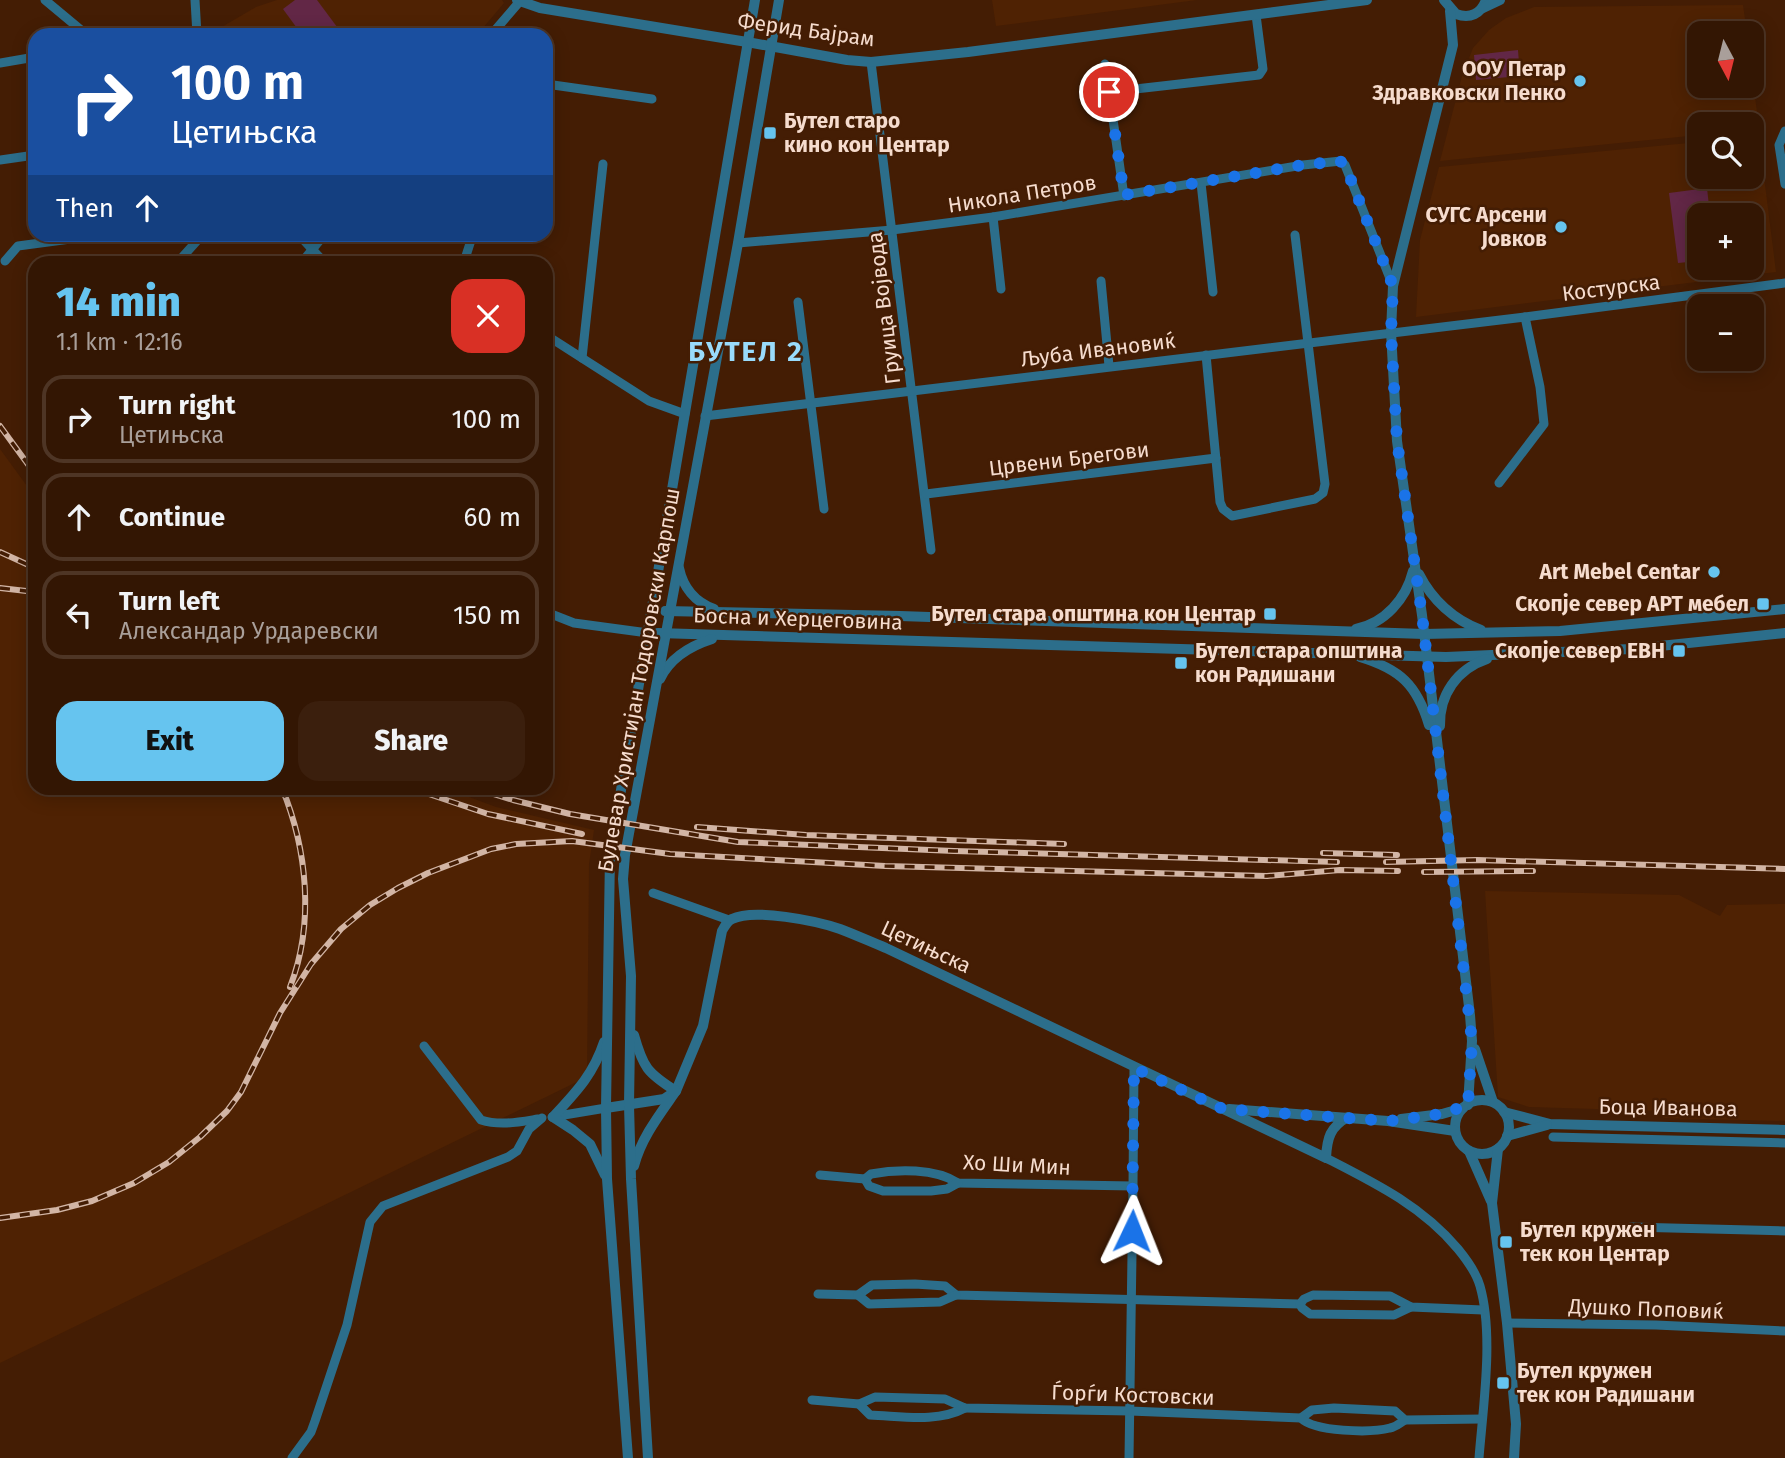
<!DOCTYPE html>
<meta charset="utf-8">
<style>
body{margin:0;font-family:"Fira Sans",sans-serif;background:#3b1f0d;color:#f1f3f6;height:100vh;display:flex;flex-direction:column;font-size:26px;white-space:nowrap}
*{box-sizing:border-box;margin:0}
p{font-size:23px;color:#a99f9a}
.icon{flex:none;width:38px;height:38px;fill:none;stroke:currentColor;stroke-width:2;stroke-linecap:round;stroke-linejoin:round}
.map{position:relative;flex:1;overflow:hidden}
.drawer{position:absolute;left:28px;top:256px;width:525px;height:539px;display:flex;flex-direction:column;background:#331603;border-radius:21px;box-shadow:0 4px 18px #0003,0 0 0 2px #4e3525}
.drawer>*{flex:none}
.guide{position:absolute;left:28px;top:28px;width:525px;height:214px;border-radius:21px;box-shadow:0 4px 18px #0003,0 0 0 2px #4e3525;background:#1a4fa0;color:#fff;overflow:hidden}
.needle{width:46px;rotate:173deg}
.fabs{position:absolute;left:1687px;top:21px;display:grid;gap:14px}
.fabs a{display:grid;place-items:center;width:77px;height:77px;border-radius:14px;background:#331603;box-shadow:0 4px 18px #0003,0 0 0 2px #4e3525;font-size:35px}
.pin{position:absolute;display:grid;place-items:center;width:60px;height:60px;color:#fff;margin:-30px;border:4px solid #fff;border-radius:50%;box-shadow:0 2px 7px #0007}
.me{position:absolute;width:77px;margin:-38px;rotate:2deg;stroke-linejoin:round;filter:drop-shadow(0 0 5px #0008)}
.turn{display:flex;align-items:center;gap:24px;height:147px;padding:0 28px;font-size:32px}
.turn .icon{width:91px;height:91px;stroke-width:2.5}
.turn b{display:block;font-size:49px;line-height:60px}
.then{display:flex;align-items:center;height:66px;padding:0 28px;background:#0003;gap:14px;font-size:26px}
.round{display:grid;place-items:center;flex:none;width:74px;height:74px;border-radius:21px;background:#3b1f0d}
.head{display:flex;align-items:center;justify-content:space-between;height:119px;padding:0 28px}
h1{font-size:42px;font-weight:800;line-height:52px;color:#66c4ef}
.button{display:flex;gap:14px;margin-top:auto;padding:14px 28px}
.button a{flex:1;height:80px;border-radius:21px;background:#66c4ef;color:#111;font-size:28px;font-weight:800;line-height:80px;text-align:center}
.button a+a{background:#3b1f0d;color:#f1f3f6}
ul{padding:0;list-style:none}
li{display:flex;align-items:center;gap:21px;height:88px;margin:0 14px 10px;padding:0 14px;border:4px solid #4e3525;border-radius:21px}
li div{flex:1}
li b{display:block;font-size:26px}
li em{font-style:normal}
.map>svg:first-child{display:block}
.built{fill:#4f2203;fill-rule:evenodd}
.green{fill:#622746}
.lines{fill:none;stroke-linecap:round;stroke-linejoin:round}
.minor{stroke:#2c6e8b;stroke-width:9}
.tertiary{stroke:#2c6e8b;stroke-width:10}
.rail-casing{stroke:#d2b5a5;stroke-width:6}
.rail{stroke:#441d04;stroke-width:3.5;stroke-dasharray:10;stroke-linecap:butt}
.route{stroke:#1a73e8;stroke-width:12;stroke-dasharray:0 21.6}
.poi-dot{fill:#66c4ef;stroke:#441d04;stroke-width:2.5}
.labels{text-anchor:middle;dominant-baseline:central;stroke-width:5;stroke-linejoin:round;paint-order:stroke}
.street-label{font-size:21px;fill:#f6dcce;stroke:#441d04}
.poi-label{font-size:21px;font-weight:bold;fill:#f6dcce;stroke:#441d04;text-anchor:end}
.district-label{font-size:28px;font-weight:bold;letter-spacing:2px;fill:#99dbfb;stroke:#441d04}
</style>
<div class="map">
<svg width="1785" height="1458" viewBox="0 0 1785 1458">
<rect width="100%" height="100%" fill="#441d04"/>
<g class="built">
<polygon points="277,0 502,0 504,3 477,35 208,35 256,7"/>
<polygon points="992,0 1197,0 996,26"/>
<polygon points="1743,5 1747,33 1699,33 1699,86 1752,86 1752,72 1759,129 1752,129 1752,124 1699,124 1699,135 1440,161 1462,76 1473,48 1489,30 1506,18 1534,7"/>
<path d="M 1759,137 L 1776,272 L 1416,317 L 1420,240 L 1439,167 L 1699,142 L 1699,177 L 1752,177 L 1752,138 ZM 1699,215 L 1752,215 L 1752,268 L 1699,268 Z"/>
<polygon points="0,449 35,497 35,788 445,788 496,807 594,830 589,864 587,1077 0,1363"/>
<polygon points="1485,891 1679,895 1720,916 1727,905 1785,904 1785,1121 1663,1118 1662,1111 1529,1107 1498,1097"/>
</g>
<g class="green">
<polygon points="295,0 317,0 343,35 302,35 283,9"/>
<polygon points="1518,50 1520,76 1476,80 1474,55"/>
<polygon points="1707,188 1710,215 1699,215 1699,261 1678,263 1669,193"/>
</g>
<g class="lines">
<g class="minor">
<polyline points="45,0 87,35"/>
<polyline points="195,0 197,35"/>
<polyline points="491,35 521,0"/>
<polyline points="871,62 931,550"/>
<polyline points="0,63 35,57"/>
<polyline points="1105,64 1124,196"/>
<polyline points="546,84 652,99"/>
<polyline points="1109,92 1259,75 1263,69 1256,15"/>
<polyline points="1785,131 1779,145 1785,184"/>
<polyline points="0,160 35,155"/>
<polyline points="1201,183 1213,292"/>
<polyline points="993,217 1001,289"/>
<polyline points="298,234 324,262"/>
<polyline points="738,243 892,230 993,217 1303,165 1341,161 1345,165 1393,286"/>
<polyline points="5,261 18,246 108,234"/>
<polyline points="178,262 203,234"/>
<polyline points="302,262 325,234"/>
<polyline points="464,262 473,234"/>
<polyline points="1101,281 1109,366"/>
<polyline points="798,302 824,509"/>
<polyline points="546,335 649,401 685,414"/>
<polyline points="1206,355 1220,502 1223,509 1232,516 1315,499 1323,493 1325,484 1295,235"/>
<polyline points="582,358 603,164"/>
<polyline points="705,416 1525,317 1785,283"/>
<polyline points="1499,483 1544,424 1540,387 1525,317"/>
<polyline points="926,494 1216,458"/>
<polyline points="546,612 574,623 648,633"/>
<polyline points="653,893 729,920"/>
<path d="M 424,1046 L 481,1120 C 500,1126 519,1122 538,1119"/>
<polyline points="552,1117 606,1108"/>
<polyline points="1553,1137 1785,1143"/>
<path d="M 1326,1158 C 1375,1183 1422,1206 1458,1249 C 1467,1260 1476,1272 1480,1286 C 1494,1335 1483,1407 1479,1458"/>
<path d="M 820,1175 L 865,1179 L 871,1174 C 897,1169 935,1168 958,1183 L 1133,1186 L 1129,1458"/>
<polyline points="865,1179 869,1186 883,1191 931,1191 947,1189 958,1183"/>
<polyline points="1133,1186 1134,1068"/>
<polyline points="1631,1227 1785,1231"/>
<polyline points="818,1294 858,1295 872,1285 915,1284 945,1286 956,1295 1300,1304 1304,1299 1313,1295 1390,1296 1411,1307 1483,1310"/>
<polyline points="858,1295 869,1304 940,1302 956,1295"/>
<polyline points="1300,1304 1302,1308 1310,1314 1394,1315 1411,1307"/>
<polyline points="1507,1323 1656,1325 1785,1331"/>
<polyline points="812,1400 859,1404 875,1397 945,1399 965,1408 1130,1411 1301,1418 1312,1410 1334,1408 1395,1411 1405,1420 1482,1419"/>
<path d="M 859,1404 L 870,1415 C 901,1416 937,1423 965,1408"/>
<path d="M 1301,1418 C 1314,1432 1371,1433 1390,1428 C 1396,1427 1400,1423 1405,1420"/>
<polyline points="292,1458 311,1432 315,1421 347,1325 370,1222 383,1206 508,1157 517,1151 529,1129 542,1118"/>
</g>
<g class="tertiary">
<polyline points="517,0 540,8 747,42 847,60 871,62 968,52 1367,0"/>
<path d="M 1444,0 L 1456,14 C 1470,19 1481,14 1486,0"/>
<polyline points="1483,8 1500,0"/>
<polyline points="1450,11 1453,45 1393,286 1391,332 1397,441 1422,615 1470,1015 1472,1041 1468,1105"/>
<path d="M 679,568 C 683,587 695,602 714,609"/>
<path d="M 1419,574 C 1432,600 1454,620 1481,630"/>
<polyline points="665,611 900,616 1424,634 1560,631 1785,609"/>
<path d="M 1356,629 C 1385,623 1406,599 1413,571"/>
<polyline points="658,633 1446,657 1631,649 1785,633"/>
<path d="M 1360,657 C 1400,669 1417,685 1429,725"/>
<path d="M 660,679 C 670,658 690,646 712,639"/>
<path d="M 1440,726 C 1439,695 1457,669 1487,659"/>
<path d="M 604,1042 C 593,1075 576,1092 553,1117 L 573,1130 L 590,1144 L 605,1175"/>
<polyline points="1475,1049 1493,1102"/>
<circle cx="1482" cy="1127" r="27"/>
<path d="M 606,1108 L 664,1099 L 676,1091 L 703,1026 L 722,931 C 725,926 727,921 732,919 C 754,908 817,921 840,929 C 856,935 871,942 886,948 L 1326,1158 C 1327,1138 1330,1127 1348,1117"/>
<polyline points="1229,1109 1388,1121 1455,1131"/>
<polyline points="1504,1112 1550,1124 1785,1130"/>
<polyline points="1401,1119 1442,1114 1463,1108"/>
<polyline points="1507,1136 1547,1125"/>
<polyline points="1498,1149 1492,1203 1507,1323 1516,1424 1514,1458"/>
<polyline points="1469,1151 1491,1201"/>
<path d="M 634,1166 C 641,1138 660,1114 676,1091 C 647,1073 643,1067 634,1035"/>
<polyline points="628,1458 607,1179 606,1108 610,855 755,0"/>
<polyline points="648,1458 631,1179 629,1105 631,976 623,879 625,855 738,243 779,0"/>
</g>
<defs>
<g id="rail">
<polyline points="0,426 35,474"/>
<polyline points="0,552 35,568"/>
<polyline points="0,588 35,592"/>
<path d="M 282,788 C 307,849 315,923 290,987"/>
<polyline points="411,788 488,814 582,834"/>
<polyline points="474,788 513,800 570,814 738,842 954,851 1337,862"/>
<polyline points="697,827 806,835 1064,844"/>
<polyline points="1323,853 1397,855"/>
<polyline points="1386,862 1477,860 1785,869"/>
<polyline points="1424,872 1533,871"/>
<polyline points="0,1218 57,1210 92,1201 134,1183 169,1162 200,1137 227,1111 241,1092 280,1013 311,964 341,929 370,905 398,888 428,873 491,849 516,844 572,841 670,854 885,866 1267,876 1340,870 1398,871"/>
</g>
</defs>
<use href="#rail" class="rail-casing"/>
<use href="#rail" class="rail"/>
</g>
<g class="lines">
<polyline class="route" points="1109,92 1124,195 1303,165 1340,161 1345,165 1393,286 1391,332 1397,441 1422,615 1472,1041 1468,1105 1442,1114 1388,1121 1223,1109 1134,1068 1132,1231"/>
</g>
<g class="poi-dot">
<circle cx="1580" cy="81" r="7"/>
<rect x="763" y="126" width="14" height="14" rx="3.5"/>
<circle cx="1561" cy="227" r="7"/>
<circle cx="1714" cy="572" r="7"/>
<rect x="1756" y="597" width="14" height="14" rx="3.5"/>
<rect x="1263" y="607" width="14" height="14" rx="3.5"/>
<rect x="1672" y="644" width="14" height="14" rx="3.5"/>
<rect x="1174" y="656" width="14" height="14" rx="3.5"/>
<rect x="1499" y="1235" width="14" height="14" rx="3.5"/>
<rect x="1496" y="1376" width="14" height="14" rx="3.5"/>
</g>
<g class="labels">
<g class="street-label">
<text transform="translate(806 30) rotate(8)">Ферид Бајрам</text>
<text transform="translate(1022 194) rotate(-9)">Никола Петров</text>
<text transform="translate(1611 288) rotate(-7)">Костурска</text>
<text transform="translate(884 308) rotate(-97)">Груица Војвода</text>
<text transform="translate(1098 350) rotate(-7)">Љуба Ивановиќ</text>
<text transform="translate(1069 459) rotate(-7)">Црвени Брегови</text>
<text transform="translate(798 619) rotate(2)">Босна и Херцеговина</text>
<text transform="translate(639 680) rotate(-80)">Булевар Христијан Тодоровски Карпош</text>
<text transform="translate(926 947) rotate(25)">Цетињска</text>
<text transform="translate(1668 1108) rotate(1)">Боца Иванова</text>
<text transform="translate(1017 1165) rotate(3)">Хо Ши Мин</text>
<text transform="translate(1646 1309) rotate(2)">Душко Поповиќ</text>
<text transform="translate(1133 1395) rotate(2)">Ѓoрѓи Костовски</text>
</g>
<g class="poi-label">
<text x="1566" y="69">ООУ Петар<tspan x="1566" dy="24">Здравковски Пенко</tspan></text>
<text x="784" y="121" text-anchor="start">Бутел старо<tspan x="784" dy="24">кино кон Центар</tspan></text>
<text x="1547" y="215">СУГС Арсени<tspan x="1547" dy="24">Јовков</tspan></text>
<text x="1700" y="572">Art Mebel Centar</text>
<text x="1749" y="604">Скопје север АРТ мебел</text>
<text x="1256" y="614">Бутел стара општина кон Центар</text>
<text x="1195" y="651" text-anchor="start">Бутел стара општина<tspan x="1195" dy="24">кон Радишани</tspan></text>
<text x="1665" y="651">Скопје север ЕВН</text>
<text x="1520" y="1230" text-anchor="start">Бутел кружен<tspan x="1520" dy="24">тек кон Центар</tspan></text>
<text x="1517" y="1371" text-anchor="start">Бутел кружен<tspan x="1517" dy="24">тек кон Радишани</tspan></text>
</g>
<g class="district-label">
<text x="746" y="351">БУТЕЛ 2</text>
</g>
</g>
</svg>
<div class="fabs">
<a><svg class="needle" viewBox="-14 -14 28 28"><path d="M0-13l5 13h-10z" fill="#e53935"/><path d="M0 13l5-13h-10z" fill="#a99f9a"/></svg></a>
<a><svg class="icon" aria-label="search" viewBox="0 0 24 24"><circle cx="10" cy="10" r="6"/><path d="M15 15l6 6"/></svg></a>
<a>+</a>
<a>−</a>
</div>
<div class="pin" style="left:1109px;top:92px;background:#d93025"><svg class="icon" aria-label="arrive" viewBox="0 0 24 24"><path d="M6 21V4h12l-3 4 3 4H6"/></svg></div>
<svg class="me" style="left:1132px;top:1231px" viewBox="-20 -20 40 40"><path d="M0-17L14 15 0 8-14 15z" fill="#1a73e8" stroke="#fff" stroke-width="4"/></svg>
<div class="guide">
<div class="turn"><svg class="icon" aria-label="right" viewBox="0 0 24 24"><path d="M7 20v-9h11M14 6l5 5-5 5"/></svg><div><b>100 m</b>Цетињска</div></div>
<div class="then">Then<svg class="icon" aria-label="ahead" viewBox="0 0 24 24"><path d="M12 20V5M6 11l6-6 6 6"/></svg></div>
</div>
<section class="drawer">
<div class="head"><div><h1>14 min</h1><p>1.1 km · 12:16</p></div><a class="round" style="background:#d93025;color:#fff"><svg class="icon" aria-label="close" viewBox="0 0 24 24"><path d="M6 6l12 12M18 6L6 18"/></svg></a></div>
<ul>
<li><svg class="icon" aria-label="right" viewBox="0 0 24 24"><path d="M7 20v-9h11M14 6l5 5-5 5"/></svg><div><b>Turn right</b><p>Цетињска</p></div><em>100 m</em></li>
<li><svg class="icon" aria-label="ahead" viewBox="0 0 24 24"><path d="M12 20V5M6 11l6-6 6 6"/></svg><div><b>Continue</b></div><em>60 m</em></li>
<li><svg class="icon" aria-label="left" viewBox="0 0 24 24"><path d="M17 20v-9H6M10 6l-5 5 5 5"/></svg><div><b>Turn left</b><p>Александар Урдаревски</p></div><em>150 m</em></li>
</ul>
<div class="button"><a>Exit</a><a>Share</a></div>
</section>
</div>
